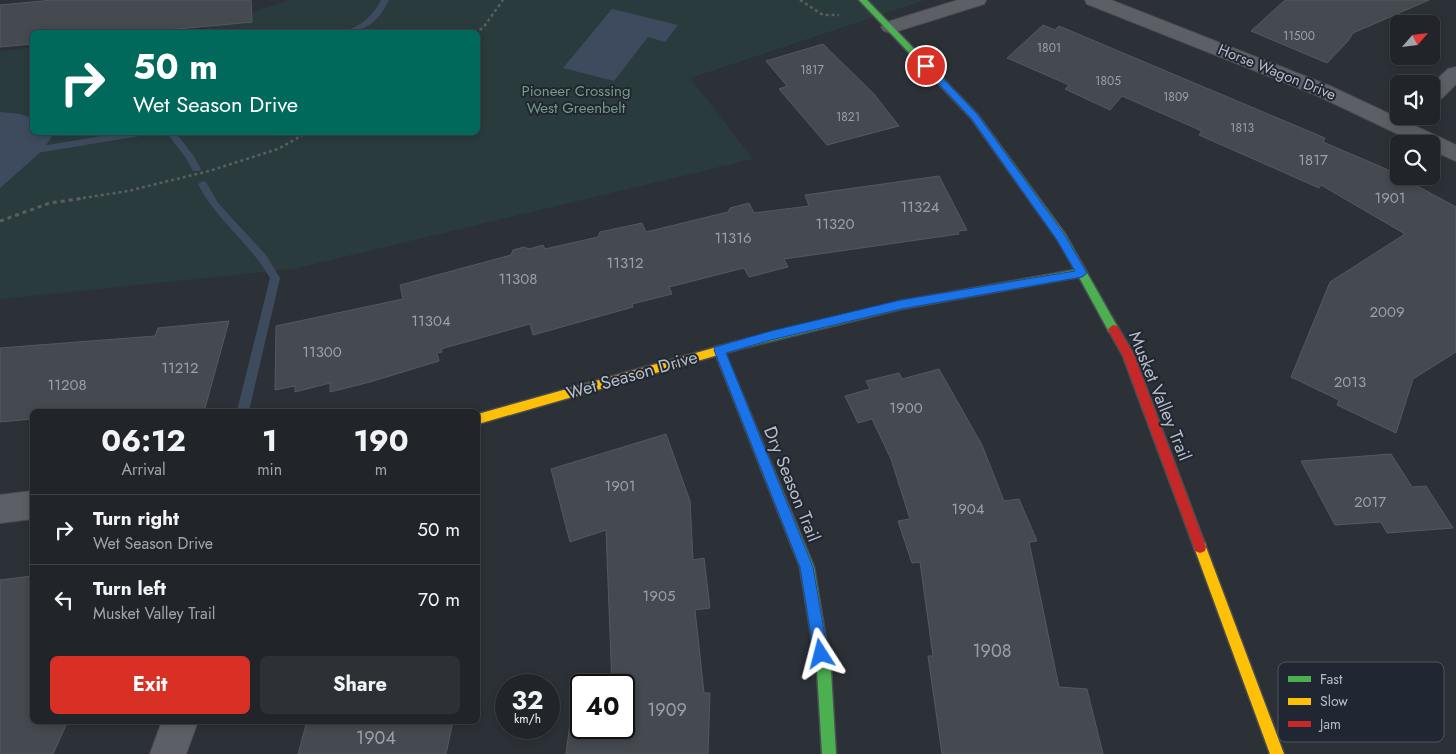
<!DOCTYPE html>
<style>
body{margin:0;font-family:Jost,sans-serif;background:#2d3136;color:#f1f3f6;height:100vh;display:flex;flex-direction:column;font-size:19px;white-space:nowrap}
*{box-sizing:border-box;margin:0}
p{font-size:16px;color:#a2a5a8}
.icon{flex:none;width:28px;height:28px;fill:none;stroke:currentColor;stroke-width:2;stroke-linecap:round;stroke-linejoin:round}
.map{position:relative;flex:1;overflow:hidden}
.side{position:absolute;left:30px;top:409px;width:450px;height:315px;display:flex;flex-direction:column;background:#21252a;border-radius:8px;box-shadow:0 2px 8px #0003,0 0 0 1px #3e4247}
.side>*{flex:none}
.top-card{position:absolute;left:30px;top:30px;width:450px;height:105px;border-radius:8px;box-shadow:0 2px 8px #0003,0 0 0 1px #3e4247;background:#00695c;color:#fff;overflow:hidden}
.needle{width:32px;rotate:62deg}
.fabs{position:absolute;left:1390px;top:15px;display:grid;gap:10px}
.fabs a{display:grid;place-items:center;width:50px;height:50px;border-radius:8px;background:#21252a;box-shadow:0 2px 8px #0003,0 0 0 1px #3e4247;font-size:25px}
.speed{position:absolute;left:495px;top:674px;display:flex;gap:10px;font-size:25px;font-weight:700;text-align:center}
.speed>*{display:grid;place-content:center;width:65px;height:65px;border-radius:50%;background:#21252a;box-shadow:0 2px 8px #0003,0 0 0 1px #3e4247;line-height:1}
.speed small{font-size:12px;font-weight:400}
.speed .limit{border:2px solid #111;border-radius:8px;background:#fff;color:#111}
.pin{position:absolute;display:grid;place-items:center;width:42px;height:42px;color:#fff;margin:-21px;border:2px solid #fff;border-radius:50%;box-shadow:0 1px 5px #0007}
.me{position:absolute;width:55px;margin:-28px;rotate:351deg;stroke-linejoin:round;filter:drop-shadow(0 0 4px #0008)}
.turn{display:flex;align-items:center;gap:18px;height:105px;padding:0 20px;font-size:22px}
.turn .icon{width:65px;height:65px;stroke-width:2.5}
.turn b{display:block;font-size:35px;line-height:42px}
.eta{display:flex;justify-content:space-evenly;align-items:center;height:85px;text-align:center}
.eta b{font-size:30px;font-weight:700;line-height:35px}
.action{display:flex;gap:10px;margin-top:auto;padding:10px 20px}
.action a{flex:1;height:58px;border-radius:8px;background:#d93025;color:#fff;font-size:20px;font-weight:700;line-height:58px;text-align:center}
.action a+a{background:#2d3136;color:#f1f3f6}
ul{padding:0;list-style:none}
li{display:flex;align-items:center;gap:15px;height:70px;padding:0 20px;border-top:1px solid #3e4247}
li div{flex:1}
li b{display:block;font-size:19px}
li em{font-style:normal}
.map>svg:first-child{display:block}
.green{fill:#2a3b3d}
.water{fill:#3e4b5f}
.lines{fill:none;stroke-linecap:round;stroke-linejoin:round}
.stream{fill:#3e4b5f;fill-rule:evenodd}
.building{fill:#454950;stroke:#54585f}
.street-casing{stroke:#4a4d52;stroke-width:2}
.fast-casing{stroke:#4a4d52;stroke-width:3}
.slow-casing{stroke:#4a4d52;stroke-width:3}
.jam-casing{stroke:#4a4d52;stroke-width:3}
.path-far1{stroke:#5a5e62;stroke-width:2.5;stroke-dasharray:3 3;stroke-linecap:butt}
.path{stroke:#5a5e62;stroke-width:3;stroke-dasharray:4 4;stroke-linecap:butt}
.street{fill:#5c5f65;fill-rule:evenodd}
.fast{fill:#4caf50;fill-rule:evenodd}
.slow{fill:#ffc107;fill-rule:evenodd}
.jam{fill:#c62828;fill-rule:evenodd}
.route{fill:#1a73e8;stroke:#114b97}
.labels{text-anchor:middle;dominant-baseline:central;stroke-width:4;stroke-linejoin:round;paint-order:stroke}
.far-number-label{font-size:12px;fill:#9aa0a9}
.far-street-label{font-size:15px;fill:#b7bdc7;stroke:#202732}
.far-park-label{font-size:15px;fill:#789a81;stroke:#202732}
.number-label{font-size:15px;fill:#9aa0a9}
.street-label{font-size:18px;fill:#b7bdc7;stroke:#202732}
.near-number-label{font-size:18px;fill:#9aa0a9}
.key{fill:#202732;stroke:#4d545f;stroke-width:1}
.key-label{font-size:14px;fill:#b7bdc7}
</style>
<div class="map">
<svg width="1456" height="754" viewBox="0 0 1456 754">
<rect width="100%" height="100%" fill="#2c3138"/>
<polygon class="green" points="290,0 925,0 690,78 753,159 293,269 0,299 0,51 32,48 32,132 478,132 478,32 182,32 196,31"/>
<g class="water">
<polygon points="612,9 678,25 665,42 648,37 614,81 563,68"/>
<polygon points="0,112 20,114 32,118 32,132 54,133 43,150 0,188"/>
</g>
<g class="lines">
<g class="stream">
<path d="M 381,0 L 389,0 C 380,18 368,32 346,32 L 347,30 C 363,25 373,15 381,0 Z"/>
<polygon points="125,132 150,132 146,135 0,159 0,153"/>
<polygon points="166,132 175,132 193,155 201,169 199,171 193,171 186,158"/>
<path d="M 203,181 L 206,182 L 218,203 L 266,255 L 280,278 L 249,411 L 237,411 L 270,278 C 250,243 216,220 198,184 Z"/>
</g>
</g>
<g class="building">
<polygon points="53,0 251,0 252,22 146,32 32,32 32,44 0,47 0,5"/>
<polygon points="1285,0 1429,0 1353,33 1348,41 1327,63 1251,31"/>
<polygon points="1043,25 1055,30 1059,26 1325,138 1323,142 1386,169 1456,207 1456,352 1413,379 1396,433 1337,405 1339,400 1291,377 1330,282 1405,234 1321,185 1319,188 1199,135 1202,131 1122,96 1110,110 1065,89 1069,85 1007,58"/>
<polygon points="823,44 874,94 899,126 827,145 779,89 787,86 766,61"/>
<polygon points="939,176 967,230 958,231 959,234 784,259 788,267 749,277 744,268 669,287 672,294 632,304 633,307 533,335 530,324 441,349 442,352 437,353 439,361 370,382 330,392 330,383 295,392 295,386 275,390 276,326 403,299 400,285 511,255 513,250 524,247 529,249 543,245 545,249 598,237 600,232 642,223 646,232 728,212 730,208 749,203 754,213 809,206 805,195"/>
<polygon points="229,321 205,408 175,411 32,411 32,419 0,422 0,348 155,336 158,328"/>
<polygon points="939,369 982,445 1004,501 1019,499 1037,541 1029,542 1059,687 1087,689 1103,754 942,754 928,656 933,656 920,562 912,563 898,521 910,519 891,459 872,419 858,423 845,396 870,389 866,381 899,373 902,379"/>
<polygon points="666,434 690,501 693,560 704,558 710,608 695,610 704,693 710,693 708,754 566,754 574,691 581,691 581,728 624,728 624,685 612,685 606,530 570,542 551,469"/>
<polygon points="1391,454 1412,487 1426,486 1453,528 1387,533 1381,522 1335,525 1301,461"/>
<polygon points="32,576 32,722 67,723 53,754 0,754 0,580"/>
<polygon points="307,721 453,721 446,754 298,754"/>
</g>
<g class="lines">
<defs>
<g id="street">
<polygon points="958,0 986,0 984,4 898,31 891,33 884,31 881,27 884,23"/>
<polygon points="1085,0 1111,0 1330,86 1456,145 1456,161 1431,150 1431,144 1419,144 1316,95 1087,4"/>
<polygon points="1456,67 1456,84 1438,102 1431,104 1431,85 1448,69"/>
<polygon points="32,491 32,519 0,523 0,495"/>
<polygon points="162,721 198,721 186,754 150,754"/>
</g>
<g id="fast">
<polygon points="859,0 867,0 977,114 1065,234 1117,326 1118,329 1117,332 1109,332 1079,277 901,309 735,350 731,349 730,346 731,343 735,342 901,301 1075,270 1057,239 971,118"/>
<polygon points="719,346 723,347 724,350 814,567 831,671 836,754 822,754 817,671 800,567 714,350 715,347"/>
</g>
<g id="slow">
<polygon points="735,342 739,343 740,346 739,349 478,424 478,414"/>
<polygon points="1200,541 1205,543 1206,547 1284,754 1270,754 1194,547 1195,543"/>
</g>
<polygon id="jam" points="1113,325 1117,326 1134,355 1206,547 1205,551 1200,553 1195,551 1194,547 1123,356 1108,329"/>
</defs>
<use href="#street" class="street-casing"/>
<use href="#fast" class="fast-casing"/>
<use href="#slow" class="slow-casing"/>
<use href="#jam" class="jam-casing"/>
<g class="path-far1">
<polyline points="800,0 823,15 839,15"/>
<polyline points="474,32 483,28 503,0"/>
<polyline points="77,199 128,191 209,171 278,149 308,132"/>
</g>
<polyline class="path" points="0,221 50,203 85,198"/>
<use href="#street" class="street"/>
<use href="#fast" class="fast"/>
<use href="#slow" class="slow"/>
<use href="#jam" class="jam"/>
</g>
<polygon class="route" points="923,64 929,64 977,114 1064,234 1087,273 1082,277 901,309 771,340 726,353 813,567 828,654 826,658 821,661 816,658 814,654 800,567 714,350 715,347 771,331 901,300 1075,271 1057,240 971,118 923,67"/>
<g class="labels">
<g class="far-number-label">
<text x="1299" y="36">11500</text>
<text x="1049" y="48">1801</text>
<text x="812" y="70">1817</text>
<text x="1108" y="81">1805</text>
<text x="1176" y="97">1809</text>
<text x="848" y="117">1821</text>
<text x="1242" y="128">1813</text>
</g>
<g class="far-street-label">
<text transform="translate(1277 72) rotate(22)">Horse Wagon Drive</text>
</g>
<g class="far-park-label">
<text x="576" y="91">Pioneer Crossing<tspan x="576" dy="17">West Greenbelt</tspan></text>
</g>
<g class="number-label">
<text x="1313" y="160">1817</text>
<text x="1390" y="198">1901</text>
<text x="920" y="207">11324</text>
<text x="835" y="224">11320</text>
<text x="733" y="238">11316</text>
<text x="625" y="263">11312</text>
<text x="518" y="279">11308</text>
<text x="1387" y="312">2009</text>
<text x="431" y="321">11304</text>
<text x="322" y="352">11300</text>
<text x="180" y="368">11212</text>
<text x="1350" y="382">2013</text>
<text x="67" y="385">11208</text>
<text x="906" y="408">1900</text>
<text x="620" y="486">1901</text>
<text x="1370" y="502">2017</text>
<text x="968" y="509">1904</text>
<text x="659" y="596">1905</text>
</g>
<g class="street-label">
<text transform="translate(632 375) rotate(-16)">Wet Season Drive</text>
<text transform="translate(1160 396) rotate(68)">Musket Valley Trail</text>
<text transform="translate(792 484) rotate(68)">Dry Season Trail</text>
</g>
<g class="near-number-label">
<text x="992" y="651">1908</text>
<text x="667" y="710">1909</text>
<text x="376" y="738">1904</text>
</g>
</g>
<rect x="1278" y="662" width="166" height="80" rx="8" class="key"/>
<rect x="1288" y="676" width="23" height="6" fill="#4caf50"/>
<rect x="1288" y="698" width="23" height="7" fill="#ffc107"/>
<rect x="1288" y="721" width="23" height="6" fill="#c62828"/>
<g class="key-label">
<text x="1320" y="684">Fast</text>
<text x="1320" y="706">Slow</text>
<text x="1320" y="729">Jam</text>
</g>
</svg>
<div class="fabs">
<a><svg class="needle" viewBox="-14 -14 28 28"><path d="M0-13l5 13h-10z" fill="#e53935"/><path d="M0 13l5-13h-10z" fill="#a2a5a8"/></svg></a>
<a><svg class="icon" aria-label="sound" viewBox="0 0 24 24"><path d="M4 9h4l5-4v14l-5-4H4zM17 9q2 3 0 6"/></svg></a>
<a><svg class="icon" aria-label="search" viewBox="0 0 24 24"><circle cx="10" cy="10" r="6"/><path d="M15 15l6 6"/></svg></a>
</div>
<div class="speed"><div>32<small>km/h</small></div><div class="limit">40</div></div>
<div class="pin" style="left:926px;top:66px;background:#d93025"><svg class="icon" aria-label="arrive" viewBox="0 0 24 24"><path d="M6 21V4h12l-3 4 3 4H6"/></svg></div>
<svg class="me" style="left:821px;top:654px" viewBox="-20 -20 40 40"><path d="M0-17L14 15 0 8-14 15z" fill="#1a73e8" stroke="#fff" stroke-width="4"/></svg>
<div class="top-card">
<div class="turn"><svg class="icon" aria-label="right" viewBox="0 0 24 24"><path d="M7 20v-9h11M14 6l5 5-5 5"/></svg><div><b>50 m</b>Wet Season Drive</div></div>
</div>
<section class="side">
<div class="eta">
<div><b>06:12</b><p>Arrival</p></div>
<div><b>1</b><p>min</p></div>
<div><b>190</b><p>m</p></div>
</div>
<ul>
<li><svg class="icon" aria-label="right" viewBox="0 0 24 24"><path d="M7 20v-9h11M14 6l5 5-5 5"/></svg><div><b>Turn right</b><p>Wet Season Drive</p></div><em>50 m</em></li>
<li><svg class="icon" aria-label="left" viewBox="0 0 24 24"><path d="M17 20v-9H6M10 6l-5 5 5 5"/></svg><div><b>Turn left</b><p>Musket Valley Trail</p></div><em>70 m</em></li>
</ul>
<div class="action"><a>Exit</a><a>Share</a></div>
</section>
</div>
